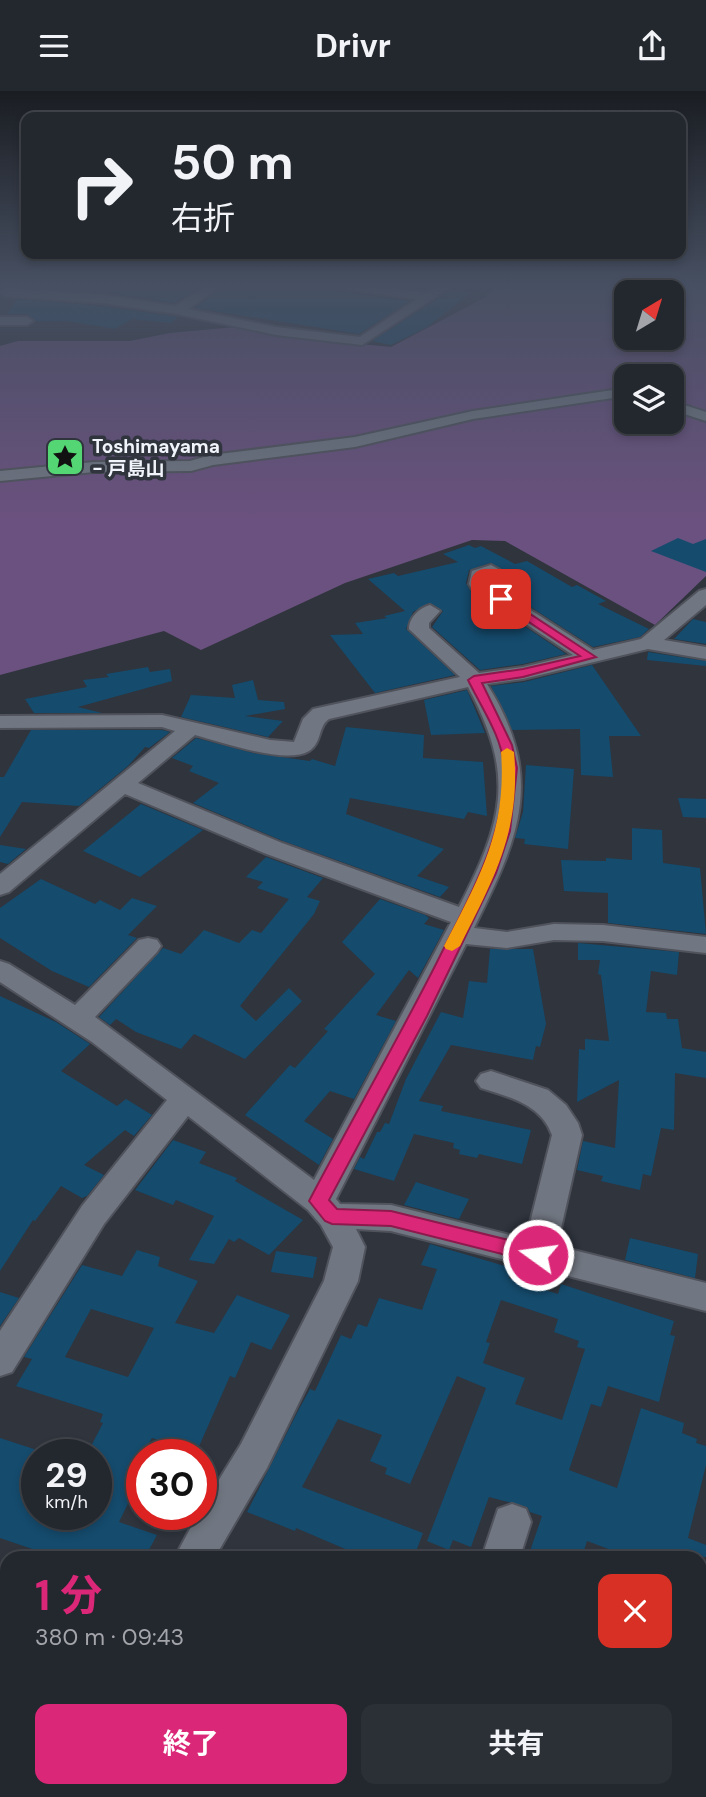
<!DOCTYPE html>
<html lang="ja">
<meta charset="utf-8">
<style>
body{margin:0;font-family:"DM Sans","Noto Sans JP",sans-serif;background:#2b2f36;color:#f1f3f6;height:100vh;display:flex;flex-direction:column;font-size:26px;white-space:nowrap}
*{box-sizing:border-box;margin:0}
p{font-size:23px;color:#a3a5aa}
.icon{flex:none;width:38px;height:38px;fill:none;stroke:currentColor;stroke-width:2;stroke-linecap:round;stroke-linejoin:round}
.map{position:relative;flex:1;overflow:hidden}
.drawer{position:absolute;left:0px;top:1460px;width:707px;height:247px;display:flex;flex-direction:column;background:#23272e;border-radius:21px 21px 0 0;box-shadow:0 4px 10px #0003,0 0 0 2px #40444a}
.drawer>*{flex:none}
.guide{position:absolute;left:21px;top:21px;width:665px;height:147px;border-radius:14px;box-shadow:0 4px 10px #0003,0 0 0 2px #40444a;background:#23272e;color:#f1f3f6;overflow:hidden}
.needle{width:46px;rotate:38deg}
.buttons{position:absolute;left:614px;top:189px;display:grid;gap:14px}
.buttons a{display:grid;place-items:center;width:70px;height:70px;border-radius:14px;background:#23272e;box-shadow:0 4px 10px #0003,0 0 0 2px #40444a;font-size:35px}
.speed{position:absolute;left:21px;top:1348px;display:flex;gap:14px;font-size:35px;font-weight:700;text-align:center}
.speed>*{display:grid;place-content:center;width:91px;height:91px;border-radius:50%;background:#23272e;box-shadow:0 4px 10px #0003,0 0 0 2px #40444a;line-height:1}
.speed small{font-size:18px;font-weight:400}
.speed .limit{border:10px solid #d22;background:#fff;color:#111}
.pin{position:absolute;display:grid;place-items:center;width:60px;height:60px;color:#fff;margin:-30px;border-radius:14px;box-shadow:0 4px 10px #0006}
.me{position:absolute;width:77px;margin:-38px;rotate:284deg;stroke-linejoin:round;filter:drop-shadow(0 0 5px #0008)}
.turn{display:flex;align-items:center;gap:24px;height:147px;padding:0 35px;font-size:32px}
.turn .icon{width:91px;height:91px;stroke-width:2.5}
.turn b{display:block;font-size:49px;line-height:60px}
.round{display:grid;place-items:center;flex:none;width:74px;height:74px;border-radius:14px;background:#2b2f36}
.headline{display:flex;align-items:center;justify-content:space-between;height:119px;padding:0 35px}
h1{font-size:42px;font-weight:700;line-height:52px;color:#db2777}
.action{display:flex;gap:14px;margin-top:auto;padding:14px 35px}
.action a{flex:1;height:80px;border-radius:14px;background:#db2777;color:#fff;font-size:28px;font-weight:700;line-height:80px;text-align:center}
.action a+a{background:#2b2f36;color:#f1f3f6}
header{display:flex;justify-content:space-between;align-items:center;height:91px;padding:0 35px;background:#23272e;font-size:32px;font-weight:700}
.map>svg:first-child{display:block}
.forest{fill:#6b517f;fill-rule:evenodd}
.building{fill:#154b6d;fill-rule:evenodd}
.lines{fill:none;stroke-linecap:round;stroke-linejoin:round}
.minor-casing{stroke:#50535c;stroke-width:4}
.minor{fill:#717782;fill-rule:evenodd}
.route{fill:#db2777;stroke:#8e194d;stroke-width:2}
.slow{fill:#f59e0b}
.labels{text-anchor:middle;dominant-baseline:central;stroke-width:7;stroke-linejoin:round;paint-order:stroke}
.far-poi-label{font-size:19px;font-weight:bold;fill:#f1f4fa;stroke:#2f343d;text-anchor:start}
</style>
<header><svg class="icon" aria-label="menu" viewBox="0 0 24 24"><path d="M4 6h16M4 12h16M4 18h16"/></svg>Drivr<svg class="icon" aria-label="share" viewBox="0 0 24 24"><path d="M12 15V3M7 8l5-5 5 5M5 13v7h14v-7"/></svg></header>
<div class="map">
<svg width="706" height="1706" viewBox="0 0 706 1706">
<rect width="100%" height="100%" fill="#2f343d"/>
<path class="forest" d="M 505,193 L 706,193 L 706,485 L 655,534 L 505,450 L 472,449 L 345,492 L 201,559 L 164,540 L 0,584 L 0,255 L 18,250 L 130,250 L 170,242 L 235,236 L 288,246 L 391,256 L 484,207 L 495,197 ZM 626,201 L 672,201 L 672,247 L 626,247 ZM 626,285 L 672,285 L 672,331 L 626,331 Z"/>
<g class="building">
<polygon points="38,193 95,193 140,197 146,193 201,196 174,212 103,201 34,196"/>
<polygon points="282,193 325,193 338,200 410,210 359,243 195,217 226,194 261,198 265,195 278,196"/>
<polygon points="451,199 471,202 427,236 391,254 372,250"/>
<polygon points="17,208 103,215 178,226 171,232 132,228 115,238 67,230 35,230 27,223 7,223"/>
<polygon points="678,447 693,453 706,448 706,481 651,460"/>
<polygon points="469,454 475,457 481,455 515,473 527,470 572,496 577,494 606,510 598,513 649,538 640,546 593,556 490,490 502,480 490,472 469,479 466,492 469,498 566,563 523,573 480,579 432,536 443,520 429,512 413,521 406,538 455,584 375,602 330,544 363,543 355,532 387,527 384,525 405,520 368,488 394,482 398,485 458,471 443,463"/>
<polygon points="693,528 706,531 706,553 674,548"/>
<polygon points="648,561 706,570 706,575 647,569"/>
<polygon points="592,574 641,645 609,645 613,686 581,684 580,638 512,639 491,595 524,591"/>
<polygon points="148,576 150,581 170,578 172,590 78,616 102,622 34,622 25,608 87,596 83,589 109,586 106,583"/>
<polygon points="253,589 258,609 284,611 285,618 245,625 283,630 268,646 181,626 191,604 235,607 232,594"/>
<polygon points="467,599 485,642 431,644 424,609"/>
<polygon points="346,636 424,644 423,667 483,671 487,725 468,721 464,728 350,707 346,723 444,758 417,785 449,796 440,806 283,750 193,712 219,692 189,680 193,675 172,667 196,647 253,662 310,670 312,668 335,675"/>
<polygon points="31,639 162,639 170,641 149,657 145,656 128,675 79,715 22,711 0,746 0,686 4,686"/>
<polygon points="526,674 574,678 568,758 524,753 525,748 515,747 523,721"/>
<polygon points="678,707 706,708 706,727 683,726"/>
<polygon points="141,713 203,739 140,786 83,760"/>
<polygon points="632,737 662,739 663,772 700,777 706,843 608,832 608,802 564,800 561,769 606,770 606,767 632,769"/>
<polygon points="0,754 26,758 8,773 0,771"/>
<polygon points="266,766 323,787 307,806 320,810 314,823 240,915 256,930 289,897 302,910 245,968 194,943 181,958 136,941 116,928 110,934 99,926 163,857 181,863 204,839 239,852 252,839 261,842 289,808 257,797 263,791 246,786"/>
<polygon points="41,788 95,813 100,809 120,819 132,807 157,815 128,844 137,847 89,896 52,880 0,847 0,817"/>
<polygon points="380,808 425,824 429,827 424,833 444,839 418,887 409,879 376,924 396,930 354,1008 330,1000 304,1030 333,1048 319,1074 245,1024 290,974 295,977 328,940 324,938 375,883 342,851"/>
<polygon points="578,852 679,861 677,884 651,880 646,921 666,922 667,928 678,928 682,957 706,961 706,987 675,982 674,1039 661,1037 651,1085 643,1083 640,1099 601,1090 603,1085 577,1079 583,1050 615,1057 619,989 577,1011 579,958 585,959 585,948 609,950 601,884 598,883 600,869 578,869"/>
<polygon points="490,858 533,858 546,933 540,956 536,955 533,969 451,954 419,1010 443,1015 441,1020 531,1039 522,1073 479,1063 477,1067 459,1063 460,1059 453,1057 454,1052 414,1043 394,1090 354,1078 360,1066 364,1068 377,1041 380,1041 385,1032 389,1033 406,988 441,921 463,927 469,890 487,892"/>
<polygon points="0,905 56,931 90,953 61,980 117,1015 126,1008 152,1024 134,1045 125,1039 84,1074 104,1084 87,1105 82,1107 61,1095 35,1130 33,1129 0,1180"/>
<polygon points="173,1049 206,1061 199,1072 237,1087 235,1090 303,1129 269,1164 239,1147 234,1151 229,1148 214,1173 189,1169 214,1125 176,1109 173,1114 135,1099"/>
<polygon points="416,1091 469,1108 459,1128 404,1114"/>
<polygon points="630,1147 698,1163 695,1187 625,1169"/>
<path d="M 430,1153 L 512,1177 L 509,1187 L 558,1203 L 561,1193 L 674,1230 L 670,1244 L 675,1245 L 659,1311 L 608,1295 L 601,1316 L 591,1313 L 569,1379 L 617,1397 L 641,1317 L 684,1332 L 682,1342 L 697,1348 L 696,1352 L 706,1355 L 706,1374 L 688,1447 L 706,1454 L 706,1466 L 630,1466 L 587,1450 L 582,1466 L 528,1466 L 542,1425 L 530,1421 L 527,1416 L 489,1406 L 471,1456 L 453,1449 L 449,1459 L 427,1450 L 486,1297 L 457,1285 L 410,1393 L 385,1383 L 387,1377 L 370,1370 L 382,1344 L 338,1328 L 302,1396 L 423,1442 L 414,1466 L 364,1466 L 296,1437 L 295,1440 L 247,1421 L 299,1318 L 310,1298 L 315,1300 L 341,1244 L 351,1248 L 358,1233 L 367,1236 L 379,1207 L 422,1219 L 437,1178 L 421,1174 ZM 501,1209 L 558,1228 L 554,1241 L 579,1250 L 577,1256 L 585,1258 L 562,1329 L 515,1313 L 525,1287 L 483,1272 L 490,1252 L 486,1251 Z"/>
<path d="M 137,1159 L 160,1166 L 158,1175 L 198,1190 L 175,1232 L 214,1242 L 237,1204 L 290,1224 L 271,1259 L 251,1251 L 235,1287 L 230,1285 L 197,1360 L 152,1347 L 142,1363 L 142,1384 L 119,1431 L 157,1444 L 145,1466 L 42,1466 L 44,1462 L 0,1447 L 0,1347 L 37,1359 L 37,1423 L 96,1423 L 96,1363 L 87,1363 L 103,1332 L 100,1331 L 103,1323 L 16,1295 L 32,1268 L 24,1266 L 82,1174 L 122,1185 ZM 91,1218 L 154,1237 L 128,1286 L 65,1266 Z"/>
<polygon points="276,1160 317,1166 313,1187 271,1181"/>
<polygon points="0,1201 19,1207 0,1235"/>
</g>
<g class="lines">
<defs>
<g id="minor">
<polygon points="210,193 224,193 188,218 276,236 360,246 417,208 338,197 332,193 362,193 426,202 441,193 455,193 362,254 276,244 177,223 103,212 6,205 0,201 6,197 103,204 175,215"/>
<polygon points="0,226 27,226 33,230 27,234 0,234"/>
<polygon points="626,297 626,305 473,328 355,356 213,374 191,380 94,381 0,390 0,380 94,371 190,370 211,364 355,346 473,320"/>
<polygon points="672,310 706,321 706,330 672,319"/>
<path d="M 491,474 L 500,479 L 487,487 L 487,491 L 593,559 L 641,548 L 699,500 L 706,498 L 706,514 L 664,549 L 706,556 L 706,568 L 648,558 L 523,588 L 487,593 C 546,687 519,747 474,837 L 507,841 L 554,833 L 603,834 L 706,846 L 706,862 L 603,850 L 554,849 L 507,857 L 466,853 L 336,1108 L 340,1113 L 391,1114 L 526,1148 L 552,1044 C 541,1013 509,1006 481,997 L 476,990 L 481,983 L 491,980 L 548,999 L 566,1014 L 578,1032 L 582,1044 L 557,1155 L 706,1192 L 706,1220 L 391,1140 L 356,1138 L 365,1156 L 358,1190 L 267,1377 L 215,1466 L 175,1466 L 198,1423 L 201,1423 L 201,1418 L 241,1353 L 324,1190 L 333,1156 L 321,1134 L 308,1119 L 188,1025 L 104,1133 L 12,1281 L 0,1285 L 0,1240 L 82,1115 L 167,1009 L 92,951 L 0,891 L 0,870 L 9,873 L 75,914 L 139,849 L 148,847 L 157,849 L 161,855 L 157,861 L 95,926 L 314,1089 L 451,831 L 264,762 L 125,703 L 9,801 L 0,804 L 0,783 L 175,640 L 162,636 L 0,637 L 0,625 L 162,624 L 270,649 L 294,651 L 303,628 L 313,618 L 460,586 L 409,538 C 409,527 419,517 430,514 L 440,520 L 429,532 L 429,537 L 479,582 L 523,576 L 573,564 L 471,497 L 469,493 L 472,480 ZM 468,596 C 516,685 503,730 459,816 L 282,752 L 138,692 L 195,644 C 221,651 287,674 309,660 C 322,652 318,635 329,628 Z"/>
<polygon points="512,1413 526,1418 531,1431 520,1466 482,1466 498,1418"/>
<polygon points="700,1640 706,1642 706,1686 700,1684"/>
<polygon points="7,1688 7,1699 112,1699 113,1703 112,1706 0,1706 0,1696"/>
<rect x="128" y="1699" width="44" height="7"/>
</g>
</defs>
<use href="#minor" class="minor-casing"/>
<use href="#minor" class="minor"/>
</g>
<linearGradient id="sky" x2="0" y2="1"><stop stop-color="#1a1d22"/><stop offset="0.45" stop-color="#475062"/><stop offset="1" stop-color="#475062" stop-opacity="0"/></linearGradient>
<rect width="706" height="432" fill="url(#sky)"/>
<path class="route" d="M 501,504 L 596,566 L 523,586 L 482,592 L 512,654 L 517,677 L 510,740 L 496,782 L 427,925 L 329,1109 L 337,1118 L 391,1120 L 545,1158 L 548,1164 L 545,1169 L 538,1172 L 391,1135 L 332,1133 L 325,1130 L 309,1110 C 351,1030 396,952 437,871 C 467,810 505,748 504,677 C 503,647 481,616 468,589 L 474,585 L 523,578 L 580,565 L 497,510 L 495,508 Z"/>
<path class="slow" d="M 507,657 L 514,661 C 521,740 494,787 460,855 L 452,860 L 446,858 L 444,855 C 479,787 507,740 501,661 Z"/>
<defs>
<symbol id="sight-square" viewBox="-11 -11 22 22"><rect x="-9" y="-9" width="18" height="18" rx="4" fill="#53d673" stroke="#2f343d"/><path d="M0-6L1.8-2.2L6-1.7L2.9 1.2L3.7 5.4L0 3.3L-3.7 5.4L-2.9 1.2L-6-1.7L-1.8-2.2Z" fill="#111"/></symbol>
</defs>
<g fill-rule="evenodd">
<use href="#sight-square" x="43" y="344" width="44" height="44"/>
</g>
<g class="labels">
<g class="far-poi-label">
<text x="92" y="355">Toshimayama<tspan x="92" dy="22">- 戸島山</tspan></text>
</g>
</g>
</svg>
<div class="buttons">
<a><svg class="needle" viewBox="-14 -14 28 28"><path d="M0-13l5 13h-10z" fill="#e53935"/><path d="M0 13l5-13h-10z" fill="#a3a5aa"/></svg></a>
<a><svg class="icon" aria-label="layers" viewBox="0 0 24 24"><path d="M12 4l9 5-9 5-9-5zM3 14l9 5 9-5"/></svg></a>
</div>
<div class="speed"><div>29<small>km/h</small></div><div class="limit">30</div></div>
<div class="pin" style="left:501px;top:508px;background:#d93025"><svg class="icon" aria-label="arrive" viewBox="0 0 24 24"><path d="M6 21V4h12l-3 4 3 4H6"/></svg></div>
<svg class="me" style="left:538px;top:1164px" viewBox="-20 -20 40 40"><circle r="17" fill="#db2777" stroke="#fff" stroke-width="3"/><path d="M0-11L8 9 0 5-8 9z" fill="#fff"/></svg>
<div class="guide">
<div class="turn"><svg class="icon" aria-label="right" viewBox="0 0 24 24"><path d="M7 20v-9h11M14 6l5 5-5 5"/></svg><div><b>50 m</b>右折</div></div>
</div>
<section class="drawer">
<div class="headline"><div><h1>1 分</h1><p>380 m · 09:43</p></div><a class="round" style="background:#d93025;color:#fff"><svg class="icon" aria-label="close" viewBox="0 0 24 24"><path d="M6 6l12 12M18 6L6 18"/></svg></a></div>
<div class="action"><a>終了</a><a>共有</a></div>
</section>
</div>
